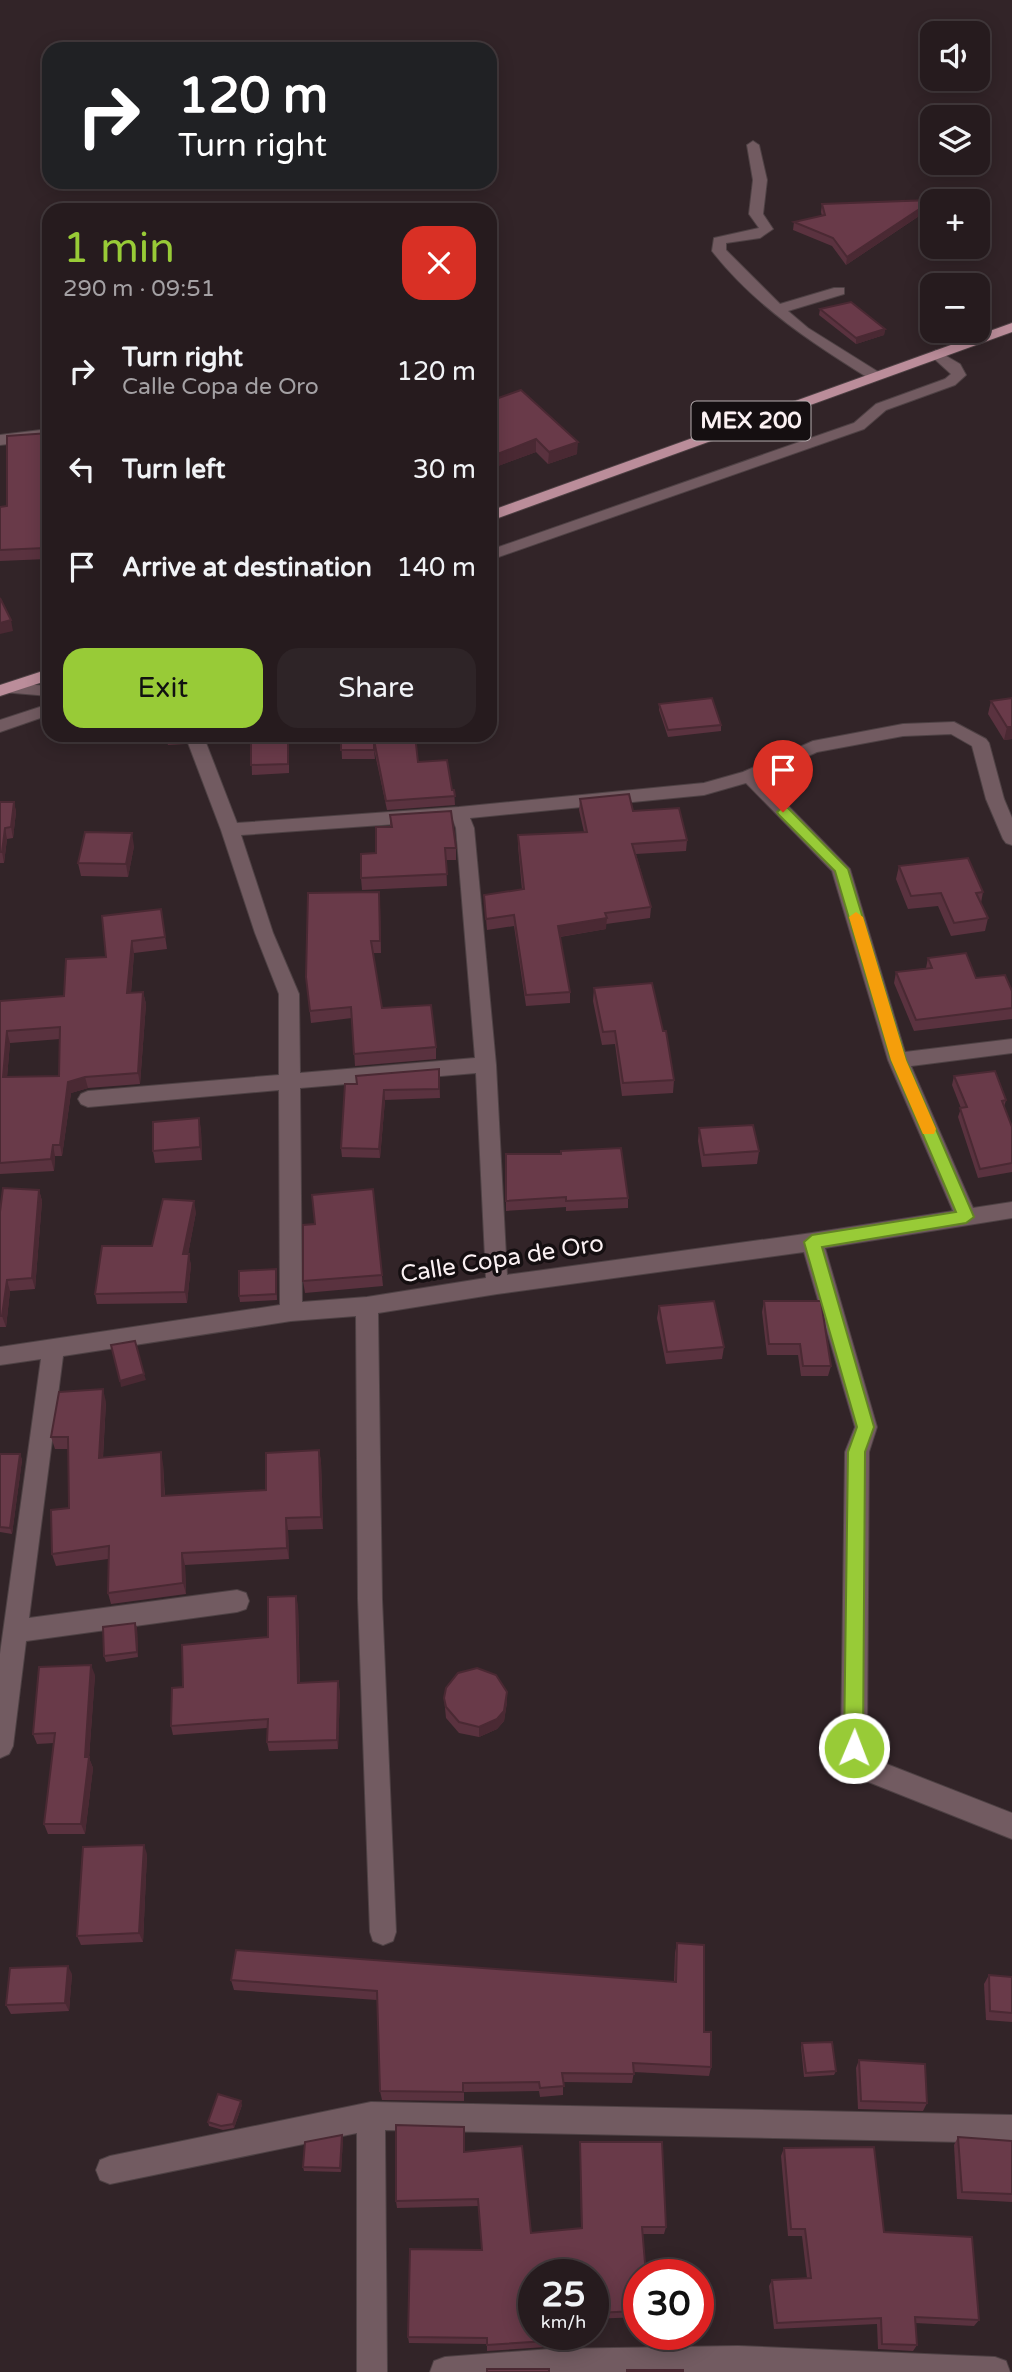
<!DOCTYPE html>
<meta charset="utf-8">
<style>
body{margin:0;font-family:"Varela Round",sans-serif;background:#2e2427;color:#f1f3f6;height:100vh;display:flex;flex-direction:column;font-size:26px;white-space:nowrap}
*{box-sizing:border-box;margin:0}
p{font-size:23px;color:#a4a1a4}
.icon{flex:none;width:38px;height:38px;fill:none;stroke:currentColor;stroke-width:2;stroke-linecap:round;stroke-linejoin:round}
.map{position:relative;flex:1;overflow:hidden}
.panel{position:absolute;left:42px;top:203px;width:455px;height:539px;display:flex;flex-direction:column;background:#261b1e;border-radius:21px;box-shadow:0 4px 18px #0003,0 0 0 2px #42393c}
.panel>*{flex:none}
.banner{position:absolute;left:42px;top:42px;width:455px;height:147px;border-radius:21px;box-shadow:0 4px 18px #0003,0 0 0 2px #42393c;background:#202124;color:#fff;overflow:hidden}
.tools{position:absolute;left:920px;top:21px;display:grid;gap:14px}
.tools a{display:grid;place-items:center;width:70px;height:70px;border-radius:14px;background:#261b1e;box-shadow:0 4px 18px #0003,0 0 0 2px #42393c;font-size:35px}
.speed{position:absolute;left:518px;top:2259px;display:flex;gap:14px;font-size:35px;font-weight:700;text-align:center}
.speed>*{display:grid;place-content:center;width:91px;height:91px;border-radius:50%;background:#261b1e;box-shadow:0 4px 18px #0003,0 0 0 2px #42393c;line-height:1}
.speed small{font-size:18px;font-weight:400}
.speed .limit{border:10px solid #d22;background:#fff;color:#111}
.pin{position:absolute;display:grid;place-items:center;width:60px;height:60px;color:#fff;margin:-72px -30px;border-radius:50% 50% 50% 0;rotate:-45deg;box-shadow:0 0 7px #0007}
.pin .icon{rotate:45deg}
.me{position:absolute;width:77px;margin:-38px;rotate:1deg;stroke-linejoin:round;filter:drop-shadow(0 0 5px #0008)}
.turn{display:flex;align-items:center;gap:24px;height:147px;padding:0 21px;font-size:32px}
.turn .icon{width:91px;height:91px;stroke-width:2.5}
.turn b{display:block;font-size:49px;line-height:60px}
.round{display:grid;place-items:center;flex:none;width:74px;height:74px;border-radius:21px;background:#2e2427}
.head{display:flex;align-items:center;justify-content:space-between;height:119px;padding:0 21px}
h1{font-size:42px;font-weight:600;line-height:52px;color:#98cb37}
.primary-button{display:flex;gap:14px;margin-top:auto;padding:14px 21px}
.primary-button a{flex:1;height:80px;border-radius:21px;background:#98cb37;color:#111;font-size:28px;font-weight:600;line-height:80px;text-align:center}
.primary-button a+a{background:#2e2427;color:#f1f3f6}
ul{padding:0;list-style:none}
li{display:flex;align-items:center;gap:21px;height:98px;padding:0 21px}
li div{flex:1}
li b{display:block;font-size:26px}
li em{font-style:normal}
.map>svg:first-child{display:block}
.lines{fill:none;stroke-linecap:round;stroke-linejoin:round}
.street-casing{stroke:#4e4144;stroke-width:2}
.primary-casing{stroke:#4e4144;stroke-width:2}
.street{fill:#725b61;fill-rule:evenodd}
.primary{fill:#bb8d9a;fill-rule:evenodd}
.wall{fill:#5a323f;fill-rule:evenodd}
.shaded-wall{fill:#4a2933}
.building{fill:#693a49;stroke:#4a2933;stroke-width:2;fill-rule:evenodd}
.route{fill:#98cb37;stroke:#638424;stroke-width:2}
.slow{fill:#f59e0b}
.labels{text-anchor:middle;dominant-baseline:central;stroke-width:7;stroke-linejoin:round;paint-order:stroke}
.shield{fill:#150f11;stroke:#b6adaf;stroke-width:2}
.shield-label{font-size:23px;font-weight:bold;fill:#fbf1f3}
.street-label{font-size:24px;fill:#fbf1f3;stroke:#150f11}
</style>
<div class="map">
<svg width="1012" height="2372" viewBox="0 0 1012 2372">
<rect width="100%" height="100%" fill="#322428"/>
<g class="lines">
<defs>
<g id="street">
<path d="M 753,141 L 759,145 L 767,180 L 763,214 L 773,229 L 760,238 L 726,243 L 726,250 L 780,304 L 834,288 L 844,288 L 844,294 L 788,311 L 808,328 L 880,373 L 882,376 L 880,379 L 870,379 C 812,343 755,306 712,251 L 714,238 L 759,228 L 749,214 L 753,180 L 747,145 Z"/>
<polygon points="936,350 960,364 966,375 955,385 886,410 864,429 490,560 490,550 854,423 876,404 945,379 951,374 929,354"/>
<polygon points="49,429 49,439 0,445 0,435"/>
<polygon points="8,683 49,686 49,696 2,692 0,687"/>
<polygon points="49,704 49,715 0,732 0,720"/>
<path d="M 954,722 L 986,739 L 989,743 L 1004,799 L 1012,818 L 1012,845 L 1006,843 L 1003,839 L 986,799 L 972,746 L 951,734 L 903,736 L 817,752 L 761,778 L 850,869 L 905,1052 L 1012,1039 L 1012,1053 L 911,1066 L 973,1208 L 1012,1202 L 1012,1218 L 825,1248 L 877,1427 L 869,1452 L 867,1744 L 884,1763 L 1012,1813 L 1012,1839 L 866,1781 L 845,1756 L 841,1748 L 845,1452 L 855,1427 L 804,1252 L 497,1294 L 378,1313 L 382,1599 L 396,1932 L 393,1941 L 383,1945 L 373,1941 L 370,1932 L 358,1599 L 356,1316 L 291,1321 L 63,1356 L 29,1618 L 237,1590 L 246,1593 L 249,1601 L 246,1609 L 237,1612 L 26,1641 L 13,1746 L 9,1754 L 0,1758 L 0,1654 L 41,1359 L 0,1365 L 0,1347 L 280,1305 L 279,1090 L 88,1107 L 81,1104 L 78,1099 L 81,1094 L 88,1091 L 279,1075 L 279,994 L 255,933 L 221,830 L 185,735 L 203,735 L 237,823 L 459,807 L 704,783 L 743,772 L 813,741 L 903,724 ZM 746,783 L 832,871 L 888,1060 L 953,1211 L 812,1233 L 507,1275 L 496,1065 L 474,828 L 470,818 L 704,795 ZM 453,820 L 456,828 L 475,1058 L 300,1073 L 299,994 L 273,933 L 241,835 ZM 476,1073 L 486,1278 L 367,1297 L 302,1302 L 300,1088 Z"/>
<polygon points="371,2102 1012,2115 1012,2143 385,2130 387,2372 357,2372 357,2133 110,2184 100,2180 96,2170 100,2160 110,2156"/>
<polygon points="738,2346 995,2357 1006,2361 1010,2372 430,2372 434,2361 445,2357 551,2349"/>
</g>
<g id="primary">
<polygon points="1012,323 1012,332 490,521 490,511"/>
<polygon points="49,669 49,680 0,696 0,685"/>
</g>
</defs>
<use href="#street" class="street-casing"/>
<use href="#primary" class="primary-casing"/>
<use href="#street" class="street"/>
<use href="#primary" class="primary"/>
</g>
<g class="wall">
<polygon points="933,200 931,208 846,265 832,246 793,230 794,222 822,216 821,212 822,204"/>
<polygon points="820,309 885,329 884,335 856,344 819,315"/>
<polygon points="490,401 577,454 548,464 536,452 490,469"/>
<polygon points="49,433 47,559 0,561 0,507 7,506"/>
<polygon points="1012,698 1012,739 1004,740 988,714 991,701"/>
<polygon points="659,704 721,725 721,731 668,737 659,710"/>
<polygon points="164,735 184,735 186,744 168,745"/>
<polygon points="205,735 292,735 292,740 289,740 289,773 252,775 251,742 209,743"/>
<polygon points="341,735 418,762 452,790 454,790 455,805 387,810 374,749 375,759 342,759"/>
<polygon points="580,799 633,811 687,840 686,851 636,854 651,907 650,918 606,924 606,929 560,937 570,992 570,1003 526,1006 514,926 487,930 484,895 522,890 518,846 518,835 584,832 579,810"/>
<polygon points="0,802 14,802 16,812 13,838 7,839 4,863 0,863"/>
<polygon points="390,815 456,848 456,860 446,860 447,886 362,890 361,878 390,827"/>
<polygon points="134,846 128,877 81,876 78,863"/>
<polygon points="899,866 983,892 981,903 988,918 985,931 951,936 938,906 908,909 896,879"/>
<polygon points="380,904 381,953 373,953 382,1008 436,1047 436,1059 355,1066 352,1018 311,1023 306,977"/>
<path d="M 161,909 L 167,949 L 134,953 L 131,993 L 143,992 L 146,1004 L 140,1084 L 88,1088 L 71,1093 L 62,1156 L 55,1156 L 54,1171 L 0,1174 L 0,1001 L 64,996 L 106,957 ZM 60,1039 L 59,1076 L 7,1077 L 10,1043 Z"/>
<polygon points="928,958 976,978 1012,991 1012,1019 914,1031 894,983 896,972 926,968"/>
<polygon points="594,988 663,1031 674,1080 673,1093 622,1096 615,1044 602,1045 593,1001"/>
<polygon points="439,1069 440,1098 385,1100 380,1158 342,1157 341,1148 357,1084"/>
<polygon points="954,1076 1006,1100 1004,1107 1012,1127 1012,1172 978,1178 958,1117 961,1108 952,1085"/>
<polygon points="199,1118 201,1131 202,1160 155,1163 153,1151"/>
<polygon points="699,1128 759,1151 757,1164 702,1167 698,1141"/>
<polygon points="506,1154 628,1198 628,1208 566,1211 566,1207 506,1211"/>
<polygon points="373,1189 383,1286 305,1293 303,1281"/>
<polygon points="39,1190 42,1201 35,1289 10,1291 6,1327 0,1327 0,1212"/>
<polygon points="196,1212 188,1254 191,1265 187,1303 97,1304 95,1294 152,1246"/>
<polygon points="276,1269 277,1300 240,1302 239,1296"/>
<polygon points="764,1301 831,1366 828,1376 801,1376 798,1355 767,1355 762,1312"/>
<polygon points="659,1306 724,1347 722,1359 666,1364 657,1318"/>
<polygon points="106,1402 103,1458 163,1464 165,1496 266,1490 319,1450 321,1462 323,1529 288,1530 289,1559 185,1565 186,1594 111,1604 108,1593 108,1559 56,1566 52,1554 69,1508 68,1449 55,1449 51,1437"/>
<polygon points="0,1454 20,1454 22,1460 12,1534 0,1532"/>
<polygon points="298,1605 300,1682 340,1691 338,1749 269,1751 267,1742 267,1728 173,1735 171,1726 183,1687 268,1637"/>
<polygon points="135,1623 137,1628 138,1657 106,1662 104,1656"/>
<polygon points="95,1675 89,1758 93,1768 85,1834 48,1834 44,1824 54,1743 37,1744 33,1734"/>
<polygon points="444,1698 507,1702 504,1721 497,1729 479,1737 459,1733 446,1718"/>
<polygon points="147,1854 143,1942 81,1945 77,1936"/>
<polygon points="677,1943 704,2032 711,2067 709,2076 634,2072 632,2083 563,2082 563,2095 540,2097 539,2091 464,2092 464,2101 382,2100 380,2091 377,2000 234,1990 231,1980 674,1982 675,1953"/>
<polygon points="72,1974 69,2011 11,2014 6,2005"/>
<polygon points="989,1975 1012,1977 1012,2022 986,2020 984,1984"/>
<polygon points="802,2043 836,2071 834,2075 804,2077 801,2047"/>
<polygon points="859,2060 927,2103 923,2111 858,2109 856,2068"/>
<polygon points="242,2105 234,2128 223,2130 209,2126 208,2122"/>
<polygon points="342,2135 343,2139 341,2172 304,2171 303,2167"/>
<polygon points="958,2137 1012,2141 1012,2202 957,2199 954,2145"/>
<polygon points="580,2142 666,2227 664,2234 643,2234 639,2275 639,2317 593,2319 593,2275 534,2275 547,2341 546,2347 487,2351 487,2344 409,2343 408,2337 482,2250 479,2206 397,2208 396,2201 464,2152 531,2233 581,2229"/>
<polygon points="784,2148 884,2232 979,2320 974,2326 915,2323 917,2345 913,2351 878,2349 877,2324 774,2329 769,2286 772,2280 807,2278 802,2236 788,2236 781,2156"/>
</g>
<g class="shaded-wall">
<polygon points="933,200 931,208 846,265 847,257"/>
<polygon points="885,329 884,335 856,344 856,338"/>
<polygon points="536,439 536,452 490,469 490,457"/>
<polygon points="578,442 577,454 548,464 549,452"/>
<polygon points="11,620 13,631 0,634 0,623"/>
<polygon points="1007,727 1012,727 1012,739 1004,740"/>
<polygon points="14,802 16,812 13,838 11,827"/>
<polygon points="5,828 7,839 4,863 2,852"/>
<polygon points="132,833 134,846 128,877 126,864"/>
<polygon points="607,918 606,929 558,937 558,926"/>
<polygon points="132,941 134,953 130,1004 127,993"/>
<polygon points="143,992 146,1004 140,1084 138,1073"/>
<polygon points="7,1031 10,1043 6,1089 3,1077"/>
<polygon points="85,1077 88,1088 71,1093 62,1156 60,1145 68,1082"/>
<polygon points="384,1090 385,1100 380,1158 379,1149"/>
<polygon points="199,1118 201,1131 202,1160 200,1147"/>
<polygon points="53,1145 55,1156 54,1171 51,1159"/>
<polygon points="39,1190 42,1201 35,1289 32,1278"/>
<polygon points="194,1201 196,1212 186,1265 183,1254"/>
<polygon points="189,1254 191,1265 187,1303 185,1292"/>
<polygon points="7,1280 10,1291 6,1327 2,1316"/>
<polygon points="144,1374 146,1380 121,1387 120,1381"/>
<polygon points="103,1389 106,1402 102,1470 99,1458"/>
<polygon points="319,1450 321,1462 323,1529 321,1517"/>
<polygon points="161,1452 163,1464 165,1508 162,1496"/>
<polygon points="20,1454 22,1460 12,1534 10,1528"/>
<polygon points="286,1518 288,1530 289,1559 287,1548"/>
<polygon points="182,1553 185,1565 186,1594 183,1583"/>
<polygon points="296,1596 298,1605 300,1692 298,1683"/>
<polygon points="135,1623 137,1628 138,1657 137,1652"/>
<polygon points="91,1665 95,1675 89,1758 93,1768 85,1834 81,1824"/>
<polygon points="338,1681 340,1691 338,1749 337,1740"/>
<polygon points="507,1692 507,1702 504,1721 497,1729 479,1737 479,1727"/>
<polygon points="144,1845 147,1854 143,1942 139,1933"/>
<polygon points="68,1966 72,1974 69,2011 65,2003"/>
<polygon points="241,2101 242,2105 234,2128 233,2124"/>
<polygon points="342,2135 343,2139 341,2172 340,2168"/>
</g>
<g class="building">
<polygon points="933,200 847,257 833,238 794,222 825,215 822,204"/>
<polygon points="851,302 885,329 856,338 820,309"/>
<polygon points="521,390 578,442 549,452 536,439 490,457 490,401"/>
<polygon points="49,433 49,571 44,548 0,550 0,507 7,506 7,436"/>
<polygon points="0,598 11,620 0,623"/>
<polygon points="712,698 721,725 668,730 659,704"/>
<polygon points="1012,698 1012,727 1007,727 991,701"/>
<polygon points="251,735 288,735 288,764 251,765"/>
<polygon points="341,735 415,735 418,762 447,760 452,790 454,790 455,796 386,801 374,740 374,750 341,750"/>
<polygon points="629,794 633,811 679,808 687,840 632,844 651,907 605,913 607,918 558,926 570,992 526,995 514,915 486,919 484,895 524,889 518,835 587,832 580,799"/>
<polygon points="0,802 14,802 11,827 5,828 2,852 0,852"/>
<polygon points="451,811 456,848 445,848 447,874 361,878 361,854 376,853 376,827 392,827 390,815"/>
<polygon points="85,832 132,833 126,864 78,863"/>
<polygon points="968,858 983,892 976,893 988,918 954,923 941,893 911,896 899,866"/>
<polygon points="379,892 380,941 371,941 382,1008 431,1005 436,1047 354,1054 351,1007 310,1011 306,977 308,893"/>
<path d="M 161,909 L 165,937 L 132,941 L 127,993 L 143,992 L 138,1073 L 85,1077 L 68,1082 L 60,1145 L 53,1145 L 51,1159 L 0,1163 L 0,1001 L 64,996 L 66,959 L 106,957 L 102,916 ZM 60,1027 L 59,1076 L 3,1077 L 7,1031 Z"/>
<polygon points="966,953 976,978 1005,975 1012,991 1012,1008 916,1020 896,972 932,968 928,958"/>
<polygon points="652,983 663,1031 666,1031 674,1080 623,1083 615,1031 603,1032 594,988"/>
<polygon points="439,1069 439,1089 384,1090 379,1149 341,1148 345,1084 357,1084 356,1076"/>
<polygon points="995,1071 1006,1100 1002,1101 1012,1127 1012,1163 980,1169 960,1108 967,1107 954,1076"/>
<polygon points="199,1118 200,1147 153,1151 153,1122"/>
<polygon points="753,1125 759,1151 704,1155 699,1128"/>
<polygon points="621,1148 628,1198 566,1201 566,1197 506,1201 506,1154 561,1154 561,1151"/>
<polygon points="3,1188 39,1190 32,1278 7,1280 2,1316 0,1316 0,1212"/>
<polygon points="373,1189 382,1275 303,1281 303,1225 315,1224 312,1195"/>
<polygon points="163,1199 194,1201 183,1254 189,1254 185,1292 95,1294 102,1246 152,1246"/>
<polygon points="276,1269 276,1294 239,1296 239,1271"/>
<polygon points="714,1301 724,1347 667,1352 659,1306"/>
<polygon points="764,1301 821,1301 831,1366 803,1366 800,1344 769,1344"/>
<polygon points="135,1341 144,1374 120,1381 111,1345"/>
<polygon points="103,1389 99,1458 161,1452 162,1496 266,1490 266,1453 319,1450 321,1517 286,1518 287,1548 182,1553 183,1583 108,1593 109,1546 52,1554 51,1510 69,1508 68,1437 51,1437 59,1392"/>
<polygon points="0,1454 20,1454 10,1528 0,1527"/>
<polygon points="296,1596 298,1683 338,1681 337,1740 267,1742 268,1719 171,1726 172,1688 183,1687 182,1645 268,1637 268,1597"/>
<polygon points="135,1623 137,1652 104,1656 103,1627"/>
<polygon points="91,1665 85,1757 89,1757 81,1824 44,1824 55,1733 33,1734 39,1667"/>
<polygon points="477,1668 496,1675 507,1692 504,1711 497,1719 479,1727 459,1722 446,1707 444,1698 446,1688 458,1673"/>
<polygon points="144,1845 139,1933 77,1936 83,1847"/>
<polygon points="677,1943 704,1945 704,2032 711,2032 711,2067 633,2063 634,2074 562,2073 564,2086 540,2088 539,2082 463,2083 463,2092 380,2091 377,1991 231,1980 236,1950 676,1982"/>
<polygon points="68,1966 65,2003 6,2005 10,1968"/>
<polygon points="989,1975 1012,1977 1012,2013 990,2011"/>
<polygon points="832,2042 836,2071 806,2073 802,2043"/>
<polygon points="859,2060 925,2064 927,2103 861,2101"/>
<polygon points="218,2094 241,2101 233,2124 221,2126 208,2122"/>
<polygon points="396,2125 464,2127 464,2152 522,2146 531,2233 582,2228 580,2142 662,2142 666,2227 642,2227 646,2275 639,2275 639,2311 593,2313 593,2275 534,2275 534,2334 546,2334 547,2341 487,2345 487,2338 408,2337 410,2249 482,2250 478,2199 396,2201"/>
<polygon points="342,2135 340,2168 303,2167 305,2142"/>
<polygon points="958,2137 1012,2141 1012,2194 962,2192"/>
<polygon points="874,2147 884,2232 972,2237 979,2320 915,2317 917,2345 882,2344 881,2318 777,2323 772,2280 811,2278 805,2229 791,2229 784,2148"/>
<rect x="487" y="2369" width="62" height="3"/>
<rect x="627" y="2370" width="56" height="2"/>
</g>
<polygon class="route" points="783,807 788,808 848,869 906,1060 974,1217 966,1223 822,1247 874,1427 865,1452 863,1748 860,1755 854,1758 847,1755 844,1748 848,1452 857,1427 804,1242 812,1235 956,1212 891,1060 835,871 779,815 777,812"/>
<polygon class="slow" points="856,912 863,917 906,1060 936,1129 934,1134 923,1134 891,1060 849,917"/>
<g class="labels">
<rect class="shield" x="691.5" y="401.5" width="119" height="39" rx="5"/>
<g class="shield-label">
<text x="751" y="421">MEX 200</text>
</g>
<g class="street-label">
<text transform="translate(502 1259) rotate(-9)">Calle Copa de Oro</text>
</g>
</g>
</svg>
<div class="tools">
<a><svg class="icon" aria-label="sound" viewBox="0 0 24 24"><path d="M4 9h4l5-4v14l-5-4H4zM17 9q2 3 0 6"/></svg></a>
<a><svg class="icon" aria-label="layers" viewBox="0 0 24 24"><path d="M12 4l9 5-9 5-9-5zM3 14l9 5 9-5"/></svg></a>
<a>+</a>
<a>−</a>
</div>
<div class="speed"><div>25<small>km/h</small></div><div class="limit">30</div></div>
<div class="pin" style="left:783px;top:812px;background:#d93025"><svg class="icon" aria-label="arrive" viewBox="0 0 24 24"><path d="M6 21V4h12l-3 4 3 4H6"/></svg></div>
<svg class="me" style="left:854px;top:1748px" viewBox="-20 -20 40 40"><circle r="17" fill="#98cb37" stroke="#fff" stroke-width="3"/><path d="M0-11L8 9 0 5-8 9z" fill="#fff"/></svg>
<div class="banner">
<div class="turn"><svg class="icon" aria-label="right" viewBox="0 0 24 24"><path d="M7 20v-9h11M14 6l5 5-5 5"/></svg><div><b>120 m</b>Turn right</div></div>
</div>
<section class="panel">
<div class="head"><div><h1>1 min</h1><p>290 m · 09:51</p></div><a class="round" style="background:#d93025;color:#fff"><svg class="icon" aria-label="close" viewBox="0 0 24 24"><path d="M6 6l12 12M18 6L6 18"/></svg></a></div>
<ul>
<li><svg class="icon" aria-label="right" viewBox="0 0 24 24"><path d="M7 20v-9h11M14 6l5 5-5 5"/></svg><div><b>Turn right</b><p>Calle Copa de Oro</p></div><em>120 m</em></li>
<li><svg class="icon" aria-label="left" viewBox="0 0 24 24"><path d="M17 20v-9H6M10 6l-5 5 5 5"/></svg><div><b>Turn left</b></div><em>30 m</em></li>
<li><svg class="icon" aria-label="arrive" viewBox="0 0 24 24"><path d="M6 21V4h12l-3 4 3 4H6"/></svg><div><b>Arrive at destination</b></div><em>140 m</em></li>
</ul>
<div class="primary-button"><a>Exit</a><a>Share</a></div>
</section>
</div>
